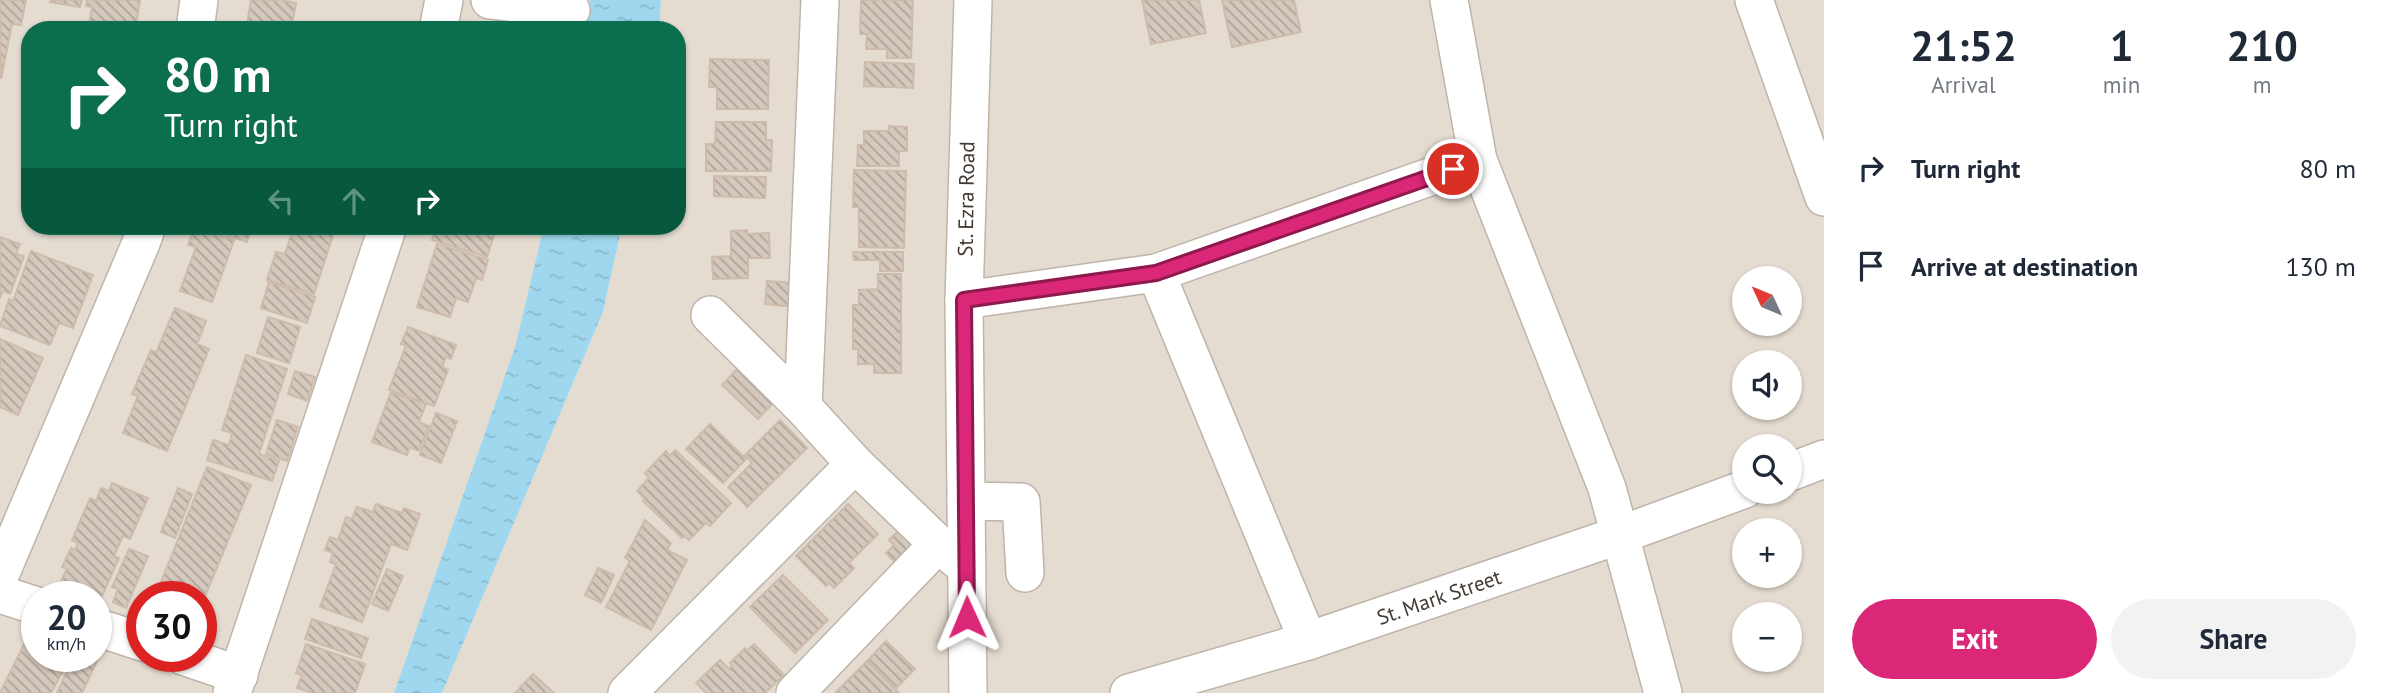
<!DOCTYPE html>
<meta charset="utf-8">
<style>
body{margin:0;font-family:"PT Sans",sans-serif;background:#f2f2f3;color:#1f2937;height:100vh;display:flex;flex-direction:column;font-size:26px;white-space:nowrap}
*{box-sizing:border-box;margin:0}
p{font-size:23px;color:#747a83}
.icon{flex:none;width:38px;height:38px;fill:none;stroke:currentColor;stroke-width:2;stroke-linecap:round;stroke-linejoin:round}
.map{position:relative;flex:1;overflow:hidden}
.details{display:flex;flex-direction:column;background:#fff;width:560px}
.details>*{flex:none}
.banner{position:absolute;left:21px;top:21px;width:665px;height:214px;border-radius:28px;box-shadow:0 2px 5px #0004;background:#0b6e4f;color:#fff;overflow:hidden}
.needle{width:46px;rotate:314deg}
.controls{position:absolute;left:1732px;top:266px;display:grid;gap:14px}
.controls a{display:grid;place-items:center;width:70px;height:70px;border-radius:50%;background:#fff;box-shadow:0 2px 5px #0004;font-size:35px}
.speed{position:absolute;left:21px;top:581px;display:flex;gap:14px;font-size:35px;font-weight:700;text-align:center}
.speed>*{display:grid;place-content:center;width:91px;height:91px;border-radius:50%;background:#fff;box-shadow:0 2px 5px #0004;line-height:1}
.speed small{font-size:18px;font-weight:400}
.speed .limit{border:10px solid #d22;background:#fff;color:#111}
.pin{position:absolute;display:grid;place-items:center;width:60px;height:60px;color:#fff;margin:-30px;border:4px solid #fff;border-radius:50%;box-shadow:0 2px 7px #0007}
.me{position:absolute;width:77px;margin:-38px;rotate:359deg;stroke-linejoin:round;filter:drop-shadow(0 0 5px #0008)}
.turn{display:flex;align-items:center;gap:24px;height:147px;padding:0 28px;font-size:32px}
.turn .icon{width:91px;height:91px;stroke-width:2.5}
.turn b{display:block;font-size:49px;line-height:60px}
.lanes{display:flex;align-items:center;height:66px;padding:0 28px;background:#0003;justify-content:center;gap:35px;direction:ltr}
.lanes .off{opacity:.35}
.eta{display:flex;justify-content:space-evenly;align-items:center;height:119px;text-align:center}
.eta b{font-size:42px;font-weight:600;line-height:49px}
.cta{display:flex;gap:14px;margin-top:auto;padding:14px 28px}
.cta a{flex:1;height:80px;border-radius:42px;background:#db2777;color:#fff;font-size:28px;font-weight:600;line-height:80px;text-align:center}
.cta a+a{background:#f2f2f3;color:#1f2937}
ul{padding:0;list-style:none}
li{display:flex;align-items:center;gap:21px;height:98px;padding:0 28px}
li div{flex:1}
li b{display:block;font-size:26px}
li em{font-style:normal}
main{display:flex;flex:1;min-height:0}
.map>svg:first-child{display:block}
.residential{fill:#e5dcd1;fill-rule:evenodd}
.water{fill:url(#water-ripples)}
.building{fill:url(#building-back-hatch);stroke:#cdbcac;stroke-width:2}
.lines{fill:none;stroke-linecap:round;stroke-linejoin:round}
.minor-casing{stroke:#bfb4a9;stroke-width:40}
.minor{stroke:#fff;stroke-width:37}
.route-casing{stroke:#8e194d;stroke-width:18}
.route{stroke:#db2777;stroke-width:12}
.labels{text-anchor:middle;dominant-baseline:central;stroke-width:6;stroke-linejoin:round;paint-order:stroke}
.street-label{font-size:21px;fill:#433b33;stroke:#fff}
</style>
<main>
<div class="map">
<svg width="1824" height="693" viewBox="0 0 1824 693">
<defs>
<pattern id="water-ripples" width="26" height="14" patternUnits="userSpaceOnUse" patternTransform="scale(1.75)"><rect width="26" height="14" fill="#9fd8ee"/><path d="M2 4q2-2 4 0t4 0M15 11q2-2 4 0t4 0" fill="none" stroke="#8abacd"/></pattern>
<pattern id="building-back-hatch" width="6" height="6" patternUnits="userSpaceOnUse" patternTransform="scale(1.75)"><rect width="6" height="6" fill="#d5c8bc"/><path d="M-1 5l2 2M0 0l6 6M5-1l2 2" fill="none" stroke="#aea499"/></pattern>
</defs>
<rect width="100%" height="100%" fill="#f1ebe3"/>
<g class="residential">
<path d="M 0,0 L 590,0 L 586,30 L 30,30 L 30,226 L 544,226 L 515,347 L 394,693 L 0,693 ZM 37,597 L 96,597 L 96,656 L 37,656 ZM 142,597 L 201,597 L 201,656 L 142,656 Z"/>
<path d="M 661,0 L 1824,0 L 1824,693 L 442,693 L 603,312 L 622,226 L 677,226 L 677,30 L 659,30 ZM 1745,278 L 1790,278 L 1790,324 L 1745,324 ZM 1745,362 L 1790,362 L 1790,408 L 1745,408 ZM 1745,446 L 1790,446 L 1790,492 L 1745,492 ZM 1745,530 L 1790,530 L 1790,576 L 1745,576 ZM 1745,614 L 1790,614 L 1790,660 L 1745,660 Z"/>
</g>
<g class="water">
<polygon points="590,0 661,0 659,30 586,30"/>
<polygon points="544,226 622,226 603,312 442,693 394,693 515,347"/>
</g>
<g class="building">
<polygon points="0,0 26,0 21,25 12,24 1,79"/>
<polygon points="51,0 82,0 80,7 50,2"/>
<polygon points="87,0 140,0 135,30 88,30 92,7 86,6"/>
<polygon points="251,0 281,0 296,3 291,30 246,30"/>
<polygon points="861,0 913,0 911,58 887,58 887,49 866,49 867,34 860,34"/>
<polygon points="1142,0 1199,0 1206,33 1151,44"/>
<polygon points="1222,0 1294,0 1301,32 1232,47"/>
<polygon points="710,59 769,60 768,109 717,109 717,87 709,87"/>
<polygon points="865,62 914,64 913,88 864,86"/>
<polygon points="716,122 766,122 766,140 772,140 771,171 706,171 706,144 715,144"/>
<polygon points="889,126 907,127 907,151 899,151 899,166 857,166 858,145 864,145 864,131 889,131"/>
<polygon points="854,170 906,171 904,248 859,247 859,207 853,207"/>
<polygon points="714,176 766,177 765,198 714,196"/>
<polygon points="200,226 252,226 247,242"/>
<polygon points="294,226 336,226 314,294 267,280 276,252 285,254"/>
<polygon points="436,226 497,226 487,257 432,240"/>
<polygon points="194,227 234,240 212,302 180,291 196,247 188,245"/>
<polygon points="747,230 747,234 769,233 770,258 748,258 748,278 713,279 712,257 731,256 731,231"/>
<polygon points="0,237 20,244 16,254 24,256 10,294 3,291 0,298"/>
<polygon points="437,244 488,260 482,280 476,278 468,302 456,298 450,317 417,307"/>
<polygon points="31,251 93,275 73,328 59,323 50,345 0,326 9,299 13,301"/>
<polygon points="853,252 903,252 903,271 880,271 880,260 854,260"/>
<polygon points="878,274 901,274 901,373 874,373 874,364 858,364 858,349 853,349 853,305 859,305 859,290 878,289"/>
<polygon points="767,281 796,283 794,307 765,304"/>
<polygon points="269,282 315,297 307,323 261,308"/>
<polygon points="175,308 206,321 197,344 209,349 167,451 123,433 138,396 132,394 151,350 156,353"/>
<polygon points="268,317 300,327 289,363 257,353"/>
<polygon points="408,327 456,345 451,359 446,357 442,367 448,370 434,406 389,390 406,345 401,344"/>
<polygon points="0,339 43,358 18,415 0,407"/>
<polygon points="246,355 287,369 259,454 279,461 272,481 207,460 213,440 229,445 232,433 222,430"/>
<polygon points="738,368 774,402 758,419 722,385"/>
<polygon points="295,371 315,377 307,401 288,394"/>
<polygon points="391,392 426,404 419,422 429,426 419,451 410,447 407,455 372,442"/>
<polygon points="436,413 457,421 441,463 420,455"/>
<polygon points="277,420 298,427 287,461 266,454"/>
<polygon points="780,420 807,448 747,507 728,487 752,463 745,455"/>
<polygon points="710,424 746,459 723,483 686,449"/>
<polygon points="675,450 731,503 710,526 706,523 689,540 684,536 682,538 643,501 645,499 637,491 649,478 645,473 666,451 670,456"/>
<polygon points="207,467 251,485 201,606 201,597 155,597"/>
<polygon points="112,483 148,498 130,539 123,536 114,556 119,558 99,603 96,601 96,597 86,597 59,585 67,569 62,567 71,548 75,550 78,543 72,540 90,498 96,501 101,488 109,491"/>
<polygon points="178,488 192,494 175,538 161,532"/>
<polygon points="376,504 402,513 404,508 420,514 407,550 391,544 362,622 320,607 336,564 330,562 333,553 325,550 330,537 338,540 346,517 352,519 357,507 373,512"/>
<polygon points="848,504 878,534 849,563 854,568 834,588 829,583 826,586 796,556"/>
<polygon points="645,520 671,543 667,550 687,560 651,630 606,607 630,561 625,558"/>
<polygon points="900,529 919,548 900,567 886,553 894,545 889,540"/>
<polygon points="129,549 148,556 126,608 113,602 118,589 112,587"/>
<polygon points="598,568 614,575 601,603 585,595"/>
<polygon points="387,569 403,576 388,611 372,604"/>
<polygon points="783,575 828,620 795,653 750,607"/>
<polygon points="312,619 368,638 361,658 305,639"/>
<polygon points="30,632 37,635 37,656 47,656 65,667 51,693 0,693"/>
<polygon points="886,641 915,669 896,688 868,660"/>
<polygon points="306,644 365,664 355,693 312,693 297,688 302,675 296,673"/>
<polygon points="754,644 784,675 765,693 706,693 696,683 720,660 729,669 732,665 730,663 745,648 747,651"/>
<polygon points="74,656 92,656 98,659 82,693 57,693"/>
<polygon points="867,661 899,693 835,693"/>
<polygon points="533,674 554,693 515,693"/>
</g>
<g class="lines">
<defs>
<g id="minor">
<polyline points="490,0 571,10"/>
<polyline points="1449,0 1478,160 1607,488 1663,693"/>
<polyline points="1754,0 1824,197"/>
<polyline points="195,30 199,0"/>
<polyline points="438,30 444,0"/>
<polyline points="1156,273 1308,641"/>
<polyline points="964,300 1156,273 1478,160"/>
<polyline points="710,315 803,407 855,464 938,544 966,567"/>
<polyline points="803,407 820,0"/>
<polyline points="1790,472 1824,459"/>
<polyline points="966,501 1021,502 1025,573"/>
<polyline points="0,575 141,243 147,226"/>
<polyline points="0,594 37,606"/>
<polyline points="96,627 142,642"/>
<polyline points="183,656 239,675"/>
<polyline points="232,693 388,226"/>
<polyline points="627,693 855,464"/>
<polyline points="795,693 938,544"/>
<polyline points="968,693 964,300 973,0"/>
<polyline points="1129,693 1308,641 1620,535 1745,489"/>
</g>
</defs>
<use href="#minor" class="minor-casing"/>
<use href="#minor" class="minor"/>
</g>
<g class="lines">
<defs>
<polyline id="route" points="967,617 964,300 1156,273 1453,169"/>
</defs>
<use href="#route" class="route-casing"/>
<use href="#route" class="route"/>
</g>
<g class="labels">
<g class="street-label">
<text transform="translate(966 199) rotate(-89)">St. Ezra Road</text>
<text transform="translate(1439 597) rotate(-19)">St. Mark Street</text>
</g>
</g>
</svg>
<div class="controls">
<a><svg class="needle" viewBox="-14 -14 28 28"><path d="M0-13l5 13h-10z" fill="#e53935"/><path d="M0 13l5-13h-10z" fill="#747a83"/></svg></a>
<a><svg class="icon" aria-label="sound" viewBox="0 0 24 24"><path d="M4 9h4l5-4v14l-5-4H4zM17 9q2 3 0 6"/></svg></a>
<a><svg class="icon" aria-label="search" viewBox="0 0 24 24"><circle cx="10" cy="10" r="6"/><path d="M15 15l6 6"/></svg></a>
<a>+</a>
<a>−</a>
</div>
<div class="speed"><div>20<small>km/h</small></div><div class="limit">30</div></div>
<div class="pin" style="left:1453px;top:169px;background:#d93025"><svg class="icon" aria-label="arrive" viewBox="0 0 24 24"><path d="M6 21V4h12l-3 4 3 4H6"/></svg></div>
<svg class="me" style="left:967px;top:617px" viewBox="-20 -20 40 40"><path d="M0-17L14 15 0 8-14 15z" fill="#db2777" stroke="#fff" stroke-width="4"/></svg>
<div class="banner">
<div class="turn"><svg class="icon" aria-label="right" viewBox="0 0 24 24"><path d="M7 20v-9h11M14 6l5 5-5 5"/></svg><div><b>80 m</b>Turn right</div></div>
<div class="lanes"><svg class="icon off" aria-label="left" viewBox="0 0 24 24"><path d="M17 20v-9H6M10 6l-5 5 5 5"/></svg><svg class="icon off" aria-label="ahead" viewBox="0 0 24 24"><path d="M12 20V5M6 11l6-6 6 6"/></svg><svg class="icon" aria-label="right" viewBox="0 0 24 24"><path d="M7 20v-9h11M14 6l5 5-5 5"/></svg></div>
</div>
</div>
<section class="details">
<div class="eta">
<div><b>21:52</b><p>Arrival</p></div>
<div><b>1</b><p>min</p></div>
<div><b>210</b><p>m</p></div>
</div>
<ul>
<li><svg class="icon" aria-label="right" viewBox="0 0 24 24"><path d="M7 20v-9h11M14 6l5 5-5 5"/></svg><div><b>Turn right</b></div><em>80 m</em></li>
<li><svg class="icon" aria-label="arrive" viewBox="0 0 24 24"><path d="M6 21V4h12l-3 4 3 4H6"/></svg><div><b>Arrive at destination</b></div><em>130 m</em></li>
</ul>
<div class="cta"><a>Exit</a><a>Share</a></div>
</section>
</main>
